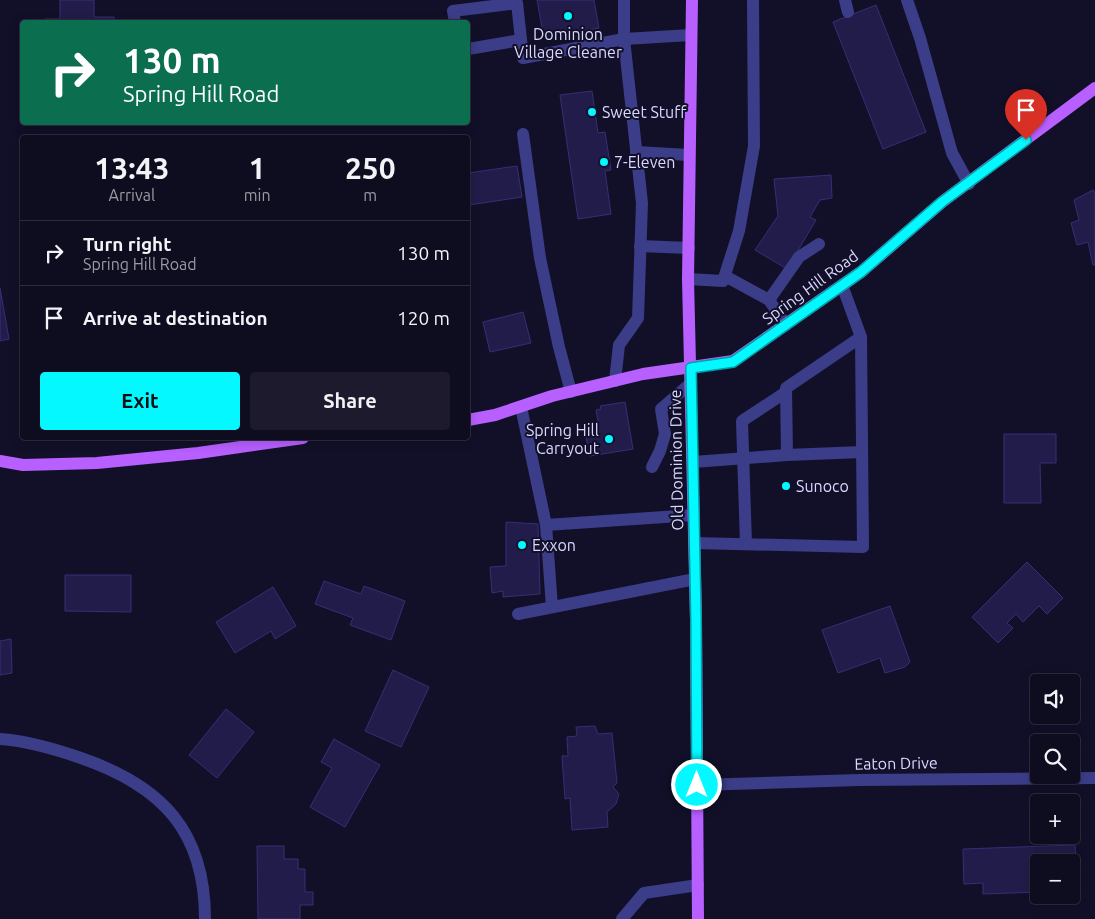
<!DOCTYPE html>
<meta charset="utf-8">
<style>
body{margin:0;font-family:Ubuntu,sans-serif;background:#1c1a2c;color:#f1f3f6;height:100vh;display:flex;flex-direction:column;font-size:19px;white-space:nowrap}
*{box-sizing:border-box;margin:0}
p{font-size:16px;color:#9b9ba4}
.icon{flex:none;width:28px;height:28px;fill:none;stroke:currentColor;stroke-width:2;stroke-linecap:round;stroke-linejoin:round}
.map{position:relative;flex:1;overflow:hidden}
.sheet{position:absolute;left:20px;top:135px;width:450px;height:305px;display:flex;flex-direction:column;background:#0e0c1f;border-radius:5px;box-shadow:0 2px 12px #0003,0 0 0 1px #2e2c3d}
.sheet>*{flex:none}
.hud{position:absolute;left:20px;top:20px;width:450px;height:105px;border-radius:5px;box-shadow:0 2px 12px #0003,0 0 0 1px #2e2c3d;background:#0b6e4f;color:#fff;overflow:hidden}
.fabs{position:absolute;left:1030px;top:674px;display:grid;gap:10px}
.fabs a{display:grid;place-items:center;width:50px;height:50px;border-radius:5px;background:#0e0c1f;box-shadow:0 2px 12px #0003,0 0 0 1px #2e2c3d;font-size:25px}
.pin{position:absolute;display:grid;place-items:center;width:42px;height:42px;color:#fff;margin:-51px -21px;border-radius:50% 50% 50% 0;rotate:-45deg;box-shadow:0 0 5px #0007}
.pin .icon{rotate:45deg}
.me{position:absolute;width:55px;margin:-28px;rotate:0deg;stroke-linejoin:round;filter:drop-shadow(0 0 4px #0008)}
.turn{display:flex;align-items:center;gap:18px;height:105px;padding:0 20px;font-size:22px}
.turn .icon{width:65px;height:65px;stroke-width:2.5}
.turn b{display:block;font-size:35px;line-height:42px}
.eta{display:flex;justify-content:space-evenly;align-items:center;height:85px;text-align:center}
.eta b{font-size:30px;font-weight:700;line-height:35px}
.action{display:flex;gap:10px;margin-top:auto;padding:10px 20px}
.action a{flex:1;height:58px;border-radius:5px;background:#04f8ff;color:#111;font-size:20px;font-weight:700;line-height:58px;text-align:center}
.action a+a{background:#1c1a2c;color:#f1f3f6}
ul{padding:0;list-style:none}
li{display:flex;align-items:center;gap:15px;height:65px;padding:0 20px;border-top:1px solid #2e2c3d}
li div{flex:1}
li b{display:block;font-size:19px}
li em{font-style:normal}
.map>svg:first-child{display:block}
.building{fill:#221c4a;stroke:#372e76}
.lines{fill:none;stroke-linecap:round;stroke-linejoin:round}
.minor{stroke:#3b3d88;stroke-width:12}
.major{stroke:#b85fff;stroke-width:12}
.route-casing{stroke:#03a1a6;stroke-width:12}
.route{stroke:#04f8ff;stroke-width:9}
.poi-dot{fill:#04f8ff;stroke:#121029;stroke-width:2}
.labels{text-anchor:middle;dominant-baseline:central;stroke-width:4;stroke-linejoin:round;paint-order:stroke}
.poi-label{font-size:16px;fill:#dad8ff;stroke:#121029;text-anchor:start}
.street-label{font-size:16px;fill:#dad8ff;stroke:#121029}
</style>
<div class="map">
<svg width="1095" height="919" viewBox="0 0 1095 919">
<rect width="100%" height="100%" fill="#121029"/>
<g class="building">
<polygon points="60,0 94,0 94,17 114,17 114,22 45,22 45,19 60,19"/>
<polygon points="537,0 594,0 599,28 544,38"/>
<polygon points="876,5 926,132 883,149 833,22"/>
<polygon points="592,91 598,133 605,132 611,170 605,171 611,214 578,219 560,95"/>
<polygon points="517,166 522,197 469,205 468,173"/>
<polygon points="831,175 832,198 820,200 810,217 816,220 787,269 755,250 778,216 774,179"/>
<polygon points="1093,190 1095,193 1095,265 1093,265 1088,242 1077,245 1071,223 1079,220 1074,200"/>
<polygon points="0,288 9,339 0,341"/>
<polygon points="523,312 531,343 490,352 483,322"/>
<polygon points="625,402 633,449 590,456 584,428 599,426 596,410 601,409 600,406"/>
<polygon points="1004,434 1056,434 1056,463 1040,463 1041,503 1004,503"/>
<polygon points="506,522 538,524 540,594 503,597 503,591 492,593 490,567 506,566"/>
<polygon points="1027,562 1063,598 1047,614 1039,606 1023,622 1016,614 1007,623 1013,628 998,643 972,617"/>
<polygon points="65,575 131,575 131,612 65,611"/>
<polygon points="324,581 361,594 364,586 405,601 391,640 350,625 353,618 315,604"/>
<polygon points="273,587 296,626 275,639 271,631 235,653 216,622"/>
<polygon points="890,606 910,662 905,667 885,673 880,658 838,673 822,630"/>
<polygon points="11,639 12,673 0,675 0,641"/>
<polygon points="393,670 429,687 401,747 365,731"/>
<polygon points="226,709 254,732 217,778 189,755"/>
<polygon points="595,726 598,734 612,733 617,783 613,787 619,794 616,804 607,812 608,827 572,830 570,798 565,799 562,756 568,756 567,737 577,736 576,727"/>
<polygon points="334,739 380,765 345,827 310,807 332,768 321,762"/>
<polygon points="1075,845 1077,879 1071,879 1071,862 1039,862 1039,892 983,894 983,883 964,884 963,849"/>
<polygon points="257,846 284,846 284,859 298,859 298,869 305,869 305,892 313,892 313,905 300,905 300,919 258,919"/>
</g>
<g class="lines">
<g class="minor">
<polyline points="845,0 848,12"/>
<polyline points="907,0 920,38 952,153 969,184"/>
<polyline points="455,22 453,11 517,3 523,58 624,39 691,35"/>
<polyline points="468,49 521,40"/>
<polyline points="523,134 540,258 559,347 571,392"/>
<polyline points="636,152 689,155"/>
<polyline points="640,246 689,248"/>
<polyline points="725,276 769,300 786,325"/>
<polyline points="688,279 723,281 739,231 754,146 753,0"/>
<polyline points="769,300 799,257 819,244"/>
<polyline points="615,381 619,345 638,318 642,203 624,39 624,0"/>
<polyline points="521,407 546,525 694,515"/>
<polyline points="787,455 862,452"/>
<polyline points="693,462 787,455 786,388 861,337"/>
<polyline points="652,467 660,451 665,434 661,409 691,383"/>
<polyline points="546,525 552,607"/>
<polyline points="694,543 863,547 861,337 842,285"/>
<polyline points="746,544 742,421 786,392"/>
<polyline points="518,614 695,579"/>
<path d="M 0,739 C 28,741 55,749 81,758 C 162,786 205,831 205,919"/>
<polyline points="697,785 859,780 1095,778"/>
<polyline points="622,919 644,893 698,885"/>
</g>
<g class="major">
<polyline points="692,0 688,279 696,619 698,919"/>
<polyline points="468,420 495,415 552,396 643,374 733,361 861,272 942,202 1095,88"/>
<polyline points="0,461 23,465 97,463 198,453 303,438"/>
</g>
</g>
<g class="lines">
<defs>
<polyline id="route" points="697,785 696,619 691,368 733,362 861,272 942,202 1026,140"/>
</defs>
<use href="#route" class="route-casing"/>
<use href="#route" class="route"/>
</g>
<g class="poi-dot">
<circle cx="568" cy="16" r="5"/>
<circle cx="592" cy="112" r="5"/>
<circle cx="604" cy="162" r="5"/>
<circle cx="609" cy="439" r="5"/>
<circle cx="786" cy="486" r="5"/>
<circle cx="522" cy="545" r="5"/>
</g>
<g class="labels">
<g class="poi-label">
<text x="568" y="34" text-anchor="middle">Dominion<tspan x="568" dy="18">Village Cleaner</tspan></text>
<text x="602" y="112">Sweet Stuff</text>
<text x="614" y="162">7-Eleven</text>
<text x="599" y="430" text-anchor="end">Spring Hill<tspan x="599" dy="18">Carryout</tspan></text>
<text x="796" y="486">Sunoco</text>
<text x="532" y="545">Exxon</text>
</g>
<g class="street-label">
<text transform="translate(810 287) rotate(-36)">Spring Hill Road</text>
<text transform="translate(676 460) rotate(-91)">Old Dominion Drive</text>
<text transform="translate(896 763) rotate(-1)">Eaton Drive</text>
</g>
</g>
</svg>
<div class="fabs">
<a><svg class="icon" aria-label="sound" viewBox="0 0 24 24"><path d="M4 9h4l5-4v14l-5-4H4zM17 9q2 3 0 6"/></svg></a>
<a><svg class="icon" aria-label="search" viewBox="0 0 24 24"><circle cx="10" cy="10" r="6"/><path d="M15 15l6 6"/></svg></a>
<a>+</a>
<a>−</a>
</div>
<div class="pin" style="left:1026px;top:140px;background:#d93025"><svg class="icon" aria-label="arrive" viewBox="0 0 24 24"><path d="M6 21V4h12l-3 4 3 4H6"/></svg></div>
<svg class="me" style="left:697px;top:785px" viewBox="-20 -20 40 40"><circle r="17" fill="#04f8ff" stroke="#fff" stroke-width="3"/><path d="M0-11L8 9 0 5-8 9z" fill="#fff"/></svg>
<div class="hud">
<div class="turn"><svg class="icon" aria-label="right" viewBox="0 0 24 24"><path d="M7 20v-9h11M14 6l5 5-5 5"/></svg><div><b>130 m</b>Spring Hill Road</div></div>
</div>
<section class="sheet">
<div class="eta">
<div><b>13:43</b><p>Arrival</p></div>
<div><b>1</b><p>min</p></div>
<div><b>250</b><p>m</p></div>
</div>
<ul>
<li><svg class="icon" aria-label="right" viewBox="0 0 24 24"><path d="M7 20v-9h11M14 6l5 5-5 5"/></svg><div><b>Turn right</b><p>Spring Hill Road</p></div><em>130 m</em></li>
<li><svg class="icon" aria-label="arrive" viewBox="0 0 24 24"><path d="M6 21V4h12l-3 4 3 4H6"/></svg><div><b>Arrive at destination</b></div><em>120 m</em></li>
</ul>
<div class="action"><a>Exit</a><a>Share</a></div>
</section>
</div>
